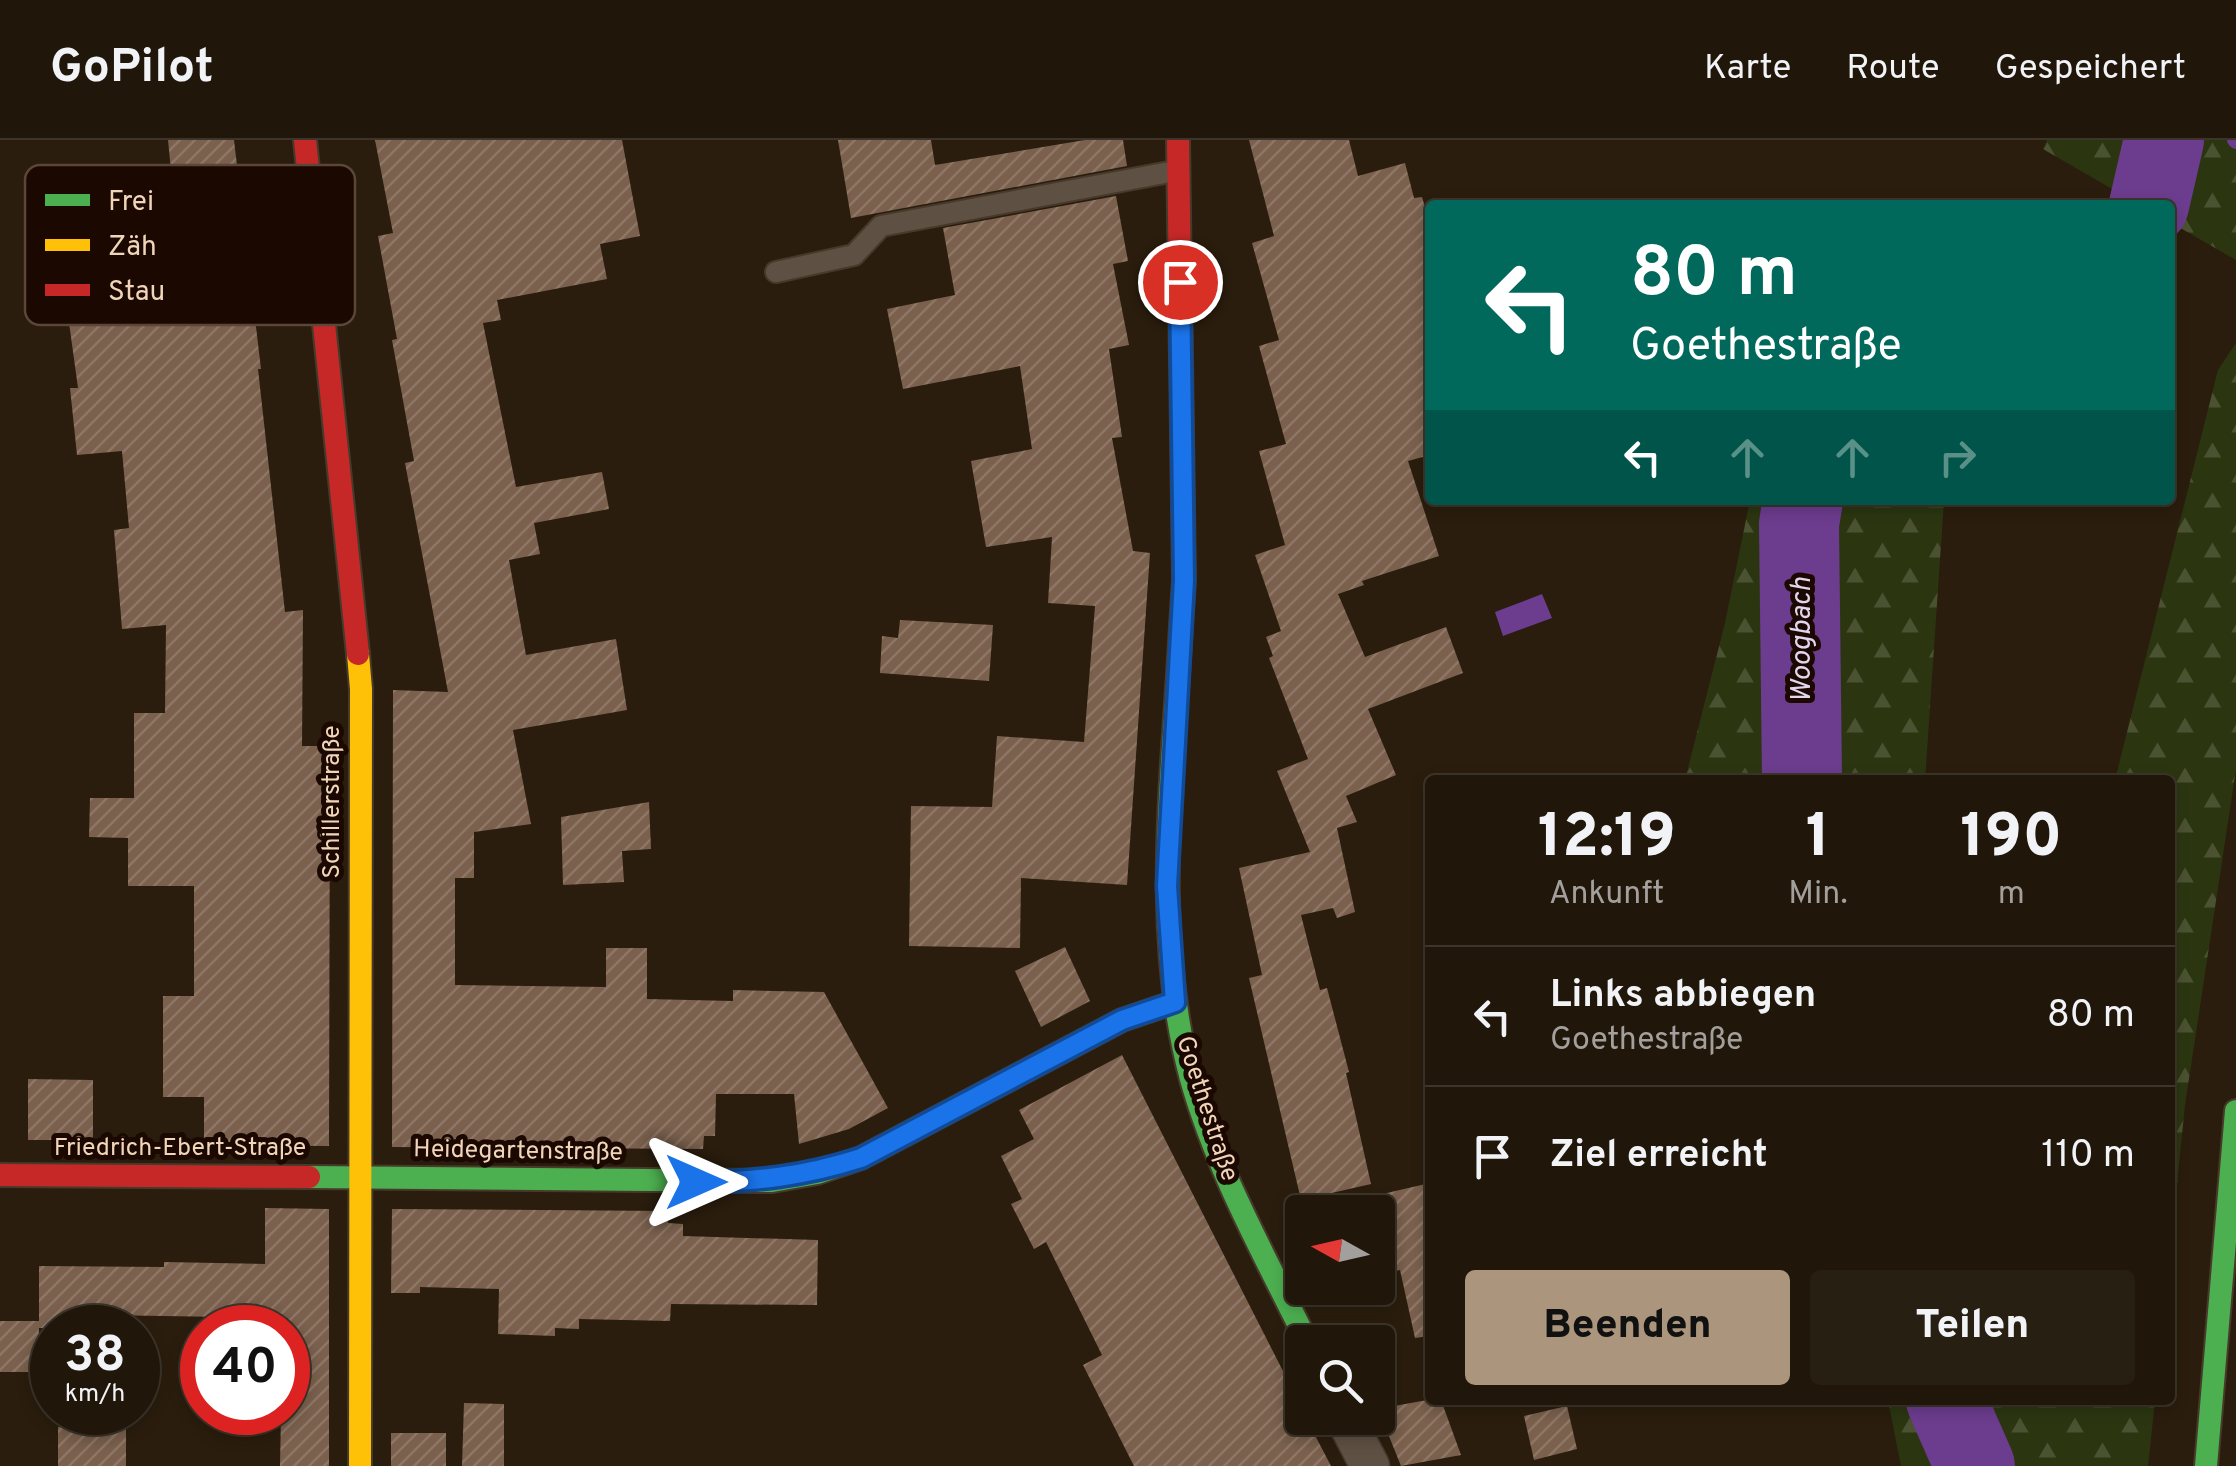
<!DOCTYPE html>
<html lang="de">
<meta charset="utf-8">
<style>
body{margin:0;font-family:Overpass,sans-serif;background:#281f13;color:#f1f3f6;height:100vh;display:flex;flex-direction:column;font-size:38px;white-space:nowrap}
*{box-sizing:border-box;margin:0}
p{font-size:32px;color:#a29f9c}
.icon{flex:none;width:55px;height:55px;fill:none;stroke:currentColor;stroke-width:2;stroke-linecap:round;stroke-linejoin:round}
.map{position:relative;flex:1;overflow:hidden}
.panel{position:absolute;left:1425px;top:635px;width:750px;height:630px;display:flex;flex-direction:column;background:#20160a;border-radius:10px;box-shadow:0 5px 15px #0003,0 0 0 2px #3d352b}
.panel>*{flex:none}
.guide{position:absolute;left:1425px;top:60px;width:750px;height:305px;border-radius:10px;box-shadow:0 5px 15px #0003,0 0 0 2px #3d352b;background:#00695c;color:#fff;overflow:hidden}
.needle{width:65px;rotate:278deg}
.fabs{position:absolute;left:1285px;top:1055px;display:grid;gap:20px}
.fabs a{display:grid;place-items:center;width:110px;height:110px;border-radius:10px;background:#20160a;box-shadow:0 5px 15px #0003,0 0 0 2px #3d352b;font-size:50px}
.speed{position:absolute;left:30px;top:1165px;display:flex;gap:20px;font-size:50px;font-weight:700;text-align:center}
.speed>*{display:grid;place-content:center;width:130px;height:130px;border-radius:50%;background:#20160a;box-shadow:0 5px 15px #0003,0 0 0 2px #3d352b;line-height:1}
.speed small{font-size:25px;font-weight:400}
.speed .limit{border:15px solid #d22;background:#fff;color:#111}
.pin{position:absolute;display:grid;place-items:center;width:85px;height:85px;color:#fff;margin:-42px;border:5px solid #fff;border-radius:50%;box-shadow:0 2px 10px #0007}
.me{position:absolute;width:110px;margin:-55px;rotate:90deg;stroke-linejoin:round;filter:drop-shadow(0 0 8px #0008)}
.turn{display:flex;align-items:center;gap:35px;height:210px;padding:0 40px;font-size:45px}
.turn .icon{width:130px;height:130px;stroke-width:2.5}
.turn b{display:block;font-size:70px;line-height:85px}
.lanes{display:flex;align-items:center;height:95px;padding:0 40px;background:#0003;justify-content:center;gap:50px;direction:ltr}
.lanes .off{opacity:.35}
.eta{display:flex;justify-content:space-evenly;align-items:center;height:170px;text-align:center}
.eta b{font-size:60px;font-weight:800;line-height:70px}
.button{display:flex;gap:20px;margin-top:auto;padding:20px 40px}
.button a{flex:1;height:115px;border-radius:10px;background:#ab957d;color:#111;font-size:40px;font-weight:800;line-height:115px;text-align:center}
.button a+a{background:#281f13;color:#f1f3f6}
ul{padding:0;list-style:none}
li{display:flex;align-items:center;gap:30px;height:140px;padding:0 40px;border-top:2px solid #3d352b}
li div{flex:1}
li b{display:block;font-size:38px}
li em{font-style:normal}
header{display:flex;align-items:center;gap:60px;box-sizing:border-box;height:140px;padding:0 50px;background:#20160a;border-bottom:2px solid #3d352b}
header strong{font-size:48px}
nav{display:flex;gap:55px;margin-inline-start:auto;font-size:35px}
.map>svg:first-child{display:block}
.forest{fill:url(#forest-firs)}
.water{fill:#6c3c8e}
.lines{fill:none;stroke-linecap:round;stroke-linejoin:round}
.stream{stroke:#6c3c8e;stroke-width:14}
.river{stroke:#6c3c8e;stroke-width:80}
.building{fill:url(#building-hatch)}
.lane-casing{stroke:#473a2b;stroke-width:24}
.street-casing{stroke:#473a2b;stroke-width:41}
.fast-casing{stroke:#473a2b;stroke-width:26}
.slow-casing{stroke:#473a2b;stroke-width:26}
.jam-casing{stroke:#473a2b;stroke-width:26}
.lane{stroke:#5e5143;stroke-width:20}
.street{stroke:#5e5143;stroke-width:38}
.fast{stroke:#4caf50;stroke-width:22}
.slow{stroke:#ffc107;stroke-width:22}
.jam{stroke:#c62828;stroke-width:22}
.route-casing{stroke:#114b97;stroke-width:25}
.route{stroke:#1a73e8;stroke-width:18}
.labels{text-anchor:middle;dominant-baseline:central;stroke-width:10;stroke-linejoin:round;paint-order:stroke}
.street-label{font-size:25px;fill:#f1d5b9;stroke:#1b0800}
.water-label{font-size:28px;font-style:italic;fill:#e2d6ef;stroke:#1b0800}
.key{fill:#1b0800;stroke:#5b4638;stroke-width:2.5}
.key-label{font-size:28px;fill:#f1d5b9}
</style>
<header>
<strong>GoPilot</strong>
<nav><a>Karte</a><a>Route</a><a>Gespeichert</a></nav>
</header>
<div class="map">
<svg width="2236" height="1326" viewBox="0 0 2236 1326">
<defs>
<pattern id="forest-firs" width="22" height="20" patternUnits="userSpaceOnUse" patternTransform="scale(2.5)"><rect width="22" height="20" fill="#2b3611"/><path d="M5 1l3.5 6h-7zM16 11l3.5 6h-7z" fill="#4a5232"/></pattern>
<pattern id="building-hatch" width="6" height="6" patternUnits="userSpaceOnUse" patternTransform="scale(2.5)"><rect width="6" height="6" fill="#7a604d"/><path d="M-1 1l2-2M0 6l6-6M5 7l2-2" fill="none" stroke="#8d7665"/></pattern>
</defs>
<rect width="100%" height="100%" fill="#2a1d0d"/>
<g class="forest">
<polygon points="2047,0 2236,0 2236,120 2170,82 2170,65 2140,65 2043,9"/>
<polygon points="2236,203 2236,629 2185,965 2170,1114 2170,640 2115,640 2218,230"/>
<polygon points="1750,360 1944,360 1925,640 1685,640 1725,483"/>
<polygon points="1888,1260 2155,1260 2148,1326 1901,1326"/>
</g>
<polygon class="water" points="1542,454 1552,478 1503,496 1495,472"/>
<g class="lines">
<polyline class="stream" points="2234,0 2236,2"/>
<g class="river">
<polyline points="2149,65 2164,0"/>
<polyline points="1802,640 1799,384 1803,360"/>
<polyline points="1946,1260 1975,1326"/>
</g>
</g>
<g class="building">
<polygon points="168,0 234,0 261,229 258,229 285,472 303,470 302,606 330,606 329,1006 204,1005 204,957 163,957 163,856 194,856 194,746 128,746 128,698 89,697 90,658 134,658 134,573 165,573 166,485 122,489 114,390 129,388 122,311 77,315 70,248 78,248 63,139 107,133 109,151 182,143"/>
<polygon points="375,0 622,0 640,96 600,104 607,139 497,160 501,180 483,183 516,347 602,332 609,369 534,383 540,414 509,420 526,515 616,499 627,570 513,590 531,684 474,692 474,738 455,738 455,845 606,847 606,808 647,808 647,859 733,861 733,850 824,852 888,968 849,989 799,1004 794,954 716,954 715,996 704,996 703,1009 392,1007 393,550 448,552 405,323 414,321 392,200 397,199 378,96 393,93"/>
<polygon points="838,0 931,0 935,25 1085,0 1123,0 1127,26 851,78"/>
<polygon points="1249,0 1349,0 1358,36 1405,23 1414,58 1422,57 1430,85 1430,315 1408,321 1439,416 1362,441 1364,445 1338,454 1365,517 1446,487 1463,533 1368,569 1396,635 1346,656 1357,682 1337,688 1355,772 1337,778 1333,768 1301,775 1320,850 1327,848 1349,932 1346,933 1371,1044 1301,1060 1249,838 1262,835 1239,728 1310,712 1277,631 1308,619 1269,518 1273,516 1266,497 1281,491 1255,415 1285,405 1259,311 1286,304 1259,206 1279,200 1252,103 1274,96"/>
<polygon points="1116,56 1128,121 1113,124 1129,205 1109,209 1122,297 1112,298 1133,411 1150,413 1127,745 1021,738 1020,808 909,806 911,666 992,667 997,596 1084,602 1095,466 1048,463 1052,397 986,407 971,321 1032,309 1020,226 903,249 887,169 955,155 943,88"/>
<polygon points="900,480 993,485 989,541 880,533 882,496 898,498"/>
<polygon points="649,662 651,709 622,711 624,742 563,745 561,677"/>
<polygon points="1065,807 1090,861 1041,887 1015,831"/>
<polygon points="1122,915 1286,1237 1302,1270 1302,1278 1306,1278 1331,1326 1134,1326 1083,1225 1102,1215 1046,1102 1034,1109 1011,1064 1022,1059 1001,1016 1034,999 1019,970"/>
<polygon points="28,939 93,940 93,1000 28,1000"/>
<polygon points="1430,1043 1430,1196 1415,1198 1400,1130 1378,1135 1378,1055"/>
<polygon points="265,1068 329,1069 329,1326 280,1326 281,1272 288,1272 288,1178 100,1175 100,1188 39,1188 38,1232 0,1232 0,1181 39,1181 39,1126 164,1127 164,1122 265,1124"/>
<polygon points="392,1069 668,1071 668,1083 683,1084 683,1096 818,1100 817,1165 671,1164 670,1181 579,1179 579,1189 555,1188 555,1196 498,1194 499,1149 420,1147 420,1153 391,1153"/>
<polygon points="1427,1260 1441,1260 1461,1315 1401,1326 1378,1269"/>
<polygon points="464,1263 504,1264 504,1326 462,1326"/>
<polygon points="1567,1266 1577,1309 1534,1320 1524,1276"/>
<polygon points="126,1286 126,1326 58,1326 58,1287"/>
<rect x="391" y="1293" width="55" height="33"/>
</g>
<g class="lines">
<defs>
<polyline id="lane" points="776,132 854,115 881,86 1175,31"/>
<polyline id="street" points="1345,1278 1370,1326"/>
<g id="fast">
<path d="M 1181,486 C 1173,635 1151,792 1191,939 C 1217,1031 1265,1116 1307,1202"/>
<polyline points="309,1037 772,1041 817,1033 861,1018 1122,880 1175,862"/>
<polyline points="2206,1326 2236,971"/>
</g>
<polyline id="slow" points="358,514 361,549 360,1326"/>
<g id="jam">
<polyline points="305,0 358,514"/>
<polyline points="1178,0 1184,440 1181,486"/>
<polyline points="0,1035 309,1037"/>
</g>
</defs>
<use href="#lane" class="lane-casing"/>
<use href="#street" class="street-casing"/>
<use href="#fast" class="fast-casing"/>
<use href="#slow" class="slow-casing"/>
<use href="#jam" class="jam-casing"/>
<use href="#lane" class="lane"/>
<use href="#street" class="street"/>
<use href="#fast" class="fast"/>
<use href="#slow" class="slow"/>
<use href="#jam" class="jam"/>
</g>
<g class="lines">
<defs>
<path id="route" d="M 696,1042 C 755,1042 805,1036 861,1018 L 1122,880 L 1175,862 L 1167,746 L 1184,440 L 1180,142"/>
</defs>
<use href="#route" class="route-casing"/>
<use href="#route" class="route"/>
</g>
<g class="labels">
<g class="street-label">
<text transform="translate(333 662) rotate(-90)">Schillerstraße</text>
<text transform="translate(1206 969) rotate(72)">Goethestraße</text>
<text x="180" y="1009">Friedrich-Ebert-Straße</text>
<text transform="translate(518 1012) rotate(1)">Heidegartenstraße</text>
</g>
<g class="water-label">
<text transform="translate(1803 500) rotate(-90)">Woogbach</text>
</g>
</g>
<rect x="25" y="25" width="330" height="160" rx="15" class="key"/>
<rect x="45" y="54" width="45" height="12" fill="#4caf50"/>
<rect x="45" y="99" width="45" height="12" fill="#ffc107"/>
<rect x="45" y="144" width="45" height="12" fill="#c62828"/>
<g class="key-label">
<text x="108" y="70">Frei</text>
<text x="108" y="115">Zäh</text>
<text x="108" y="160">Stau</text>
</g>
</svg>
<div class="fabs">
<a><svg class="needle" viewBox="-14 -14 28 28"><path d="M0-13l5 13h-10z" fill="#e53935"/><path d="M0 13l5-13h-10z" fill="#a29f9c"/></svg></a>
<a><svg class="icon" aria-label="search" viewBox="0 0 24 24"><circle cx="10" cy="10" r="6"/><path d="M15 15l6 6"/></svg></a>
</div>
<div class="speed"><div>38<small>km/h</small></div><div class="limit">40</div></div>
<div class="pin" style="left:1180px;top:142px;background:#d93025"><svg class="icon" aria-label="arrive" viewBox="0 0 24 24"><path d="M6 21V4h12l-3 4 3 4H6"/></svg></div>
<svg class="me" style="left:696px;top:1042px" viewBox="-20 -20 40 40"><path d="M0-17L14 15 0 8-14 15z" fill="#1a73e8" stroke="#fff" stroke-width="4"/></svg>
<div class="guide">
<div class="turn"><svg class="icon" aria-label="left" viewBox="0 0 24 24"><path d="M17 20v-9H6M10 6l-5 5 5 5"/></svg><div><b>80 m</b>Goethestraße</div></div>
<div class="lanes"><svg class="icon" aria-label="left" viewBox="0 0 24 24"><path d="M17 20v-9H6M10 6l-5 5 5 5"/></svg><svg class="icon off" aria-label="ahead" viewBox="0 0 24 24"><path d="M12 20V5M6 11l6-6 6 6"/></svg><svg class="icon off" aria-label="ahead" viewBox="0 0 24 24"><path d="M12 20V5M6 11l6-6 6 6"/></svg><svg class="icon off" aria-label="right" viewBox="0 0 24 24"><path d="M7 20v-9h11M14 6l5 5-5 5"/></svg></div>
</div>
<section class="panel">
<div class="eta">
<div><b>12:19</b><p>Ankunft</p></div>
<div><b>1</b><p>Min.</p></div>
<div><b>190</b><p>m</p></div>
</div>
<ul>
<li><svg class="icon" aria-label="left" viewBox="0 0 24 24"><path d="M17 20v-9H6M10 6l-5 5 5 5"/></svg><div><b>Links abbiegen</b><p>Goethestraße</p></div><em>80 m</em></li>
<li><svg class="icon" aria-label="arrive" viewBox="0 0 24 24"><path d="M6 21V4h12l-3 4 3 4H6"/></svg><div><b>Ziel erreicht</b></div><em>110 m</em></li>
</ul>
<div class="button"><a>Beenden</a><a>Teilen</a></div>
</section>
</div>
